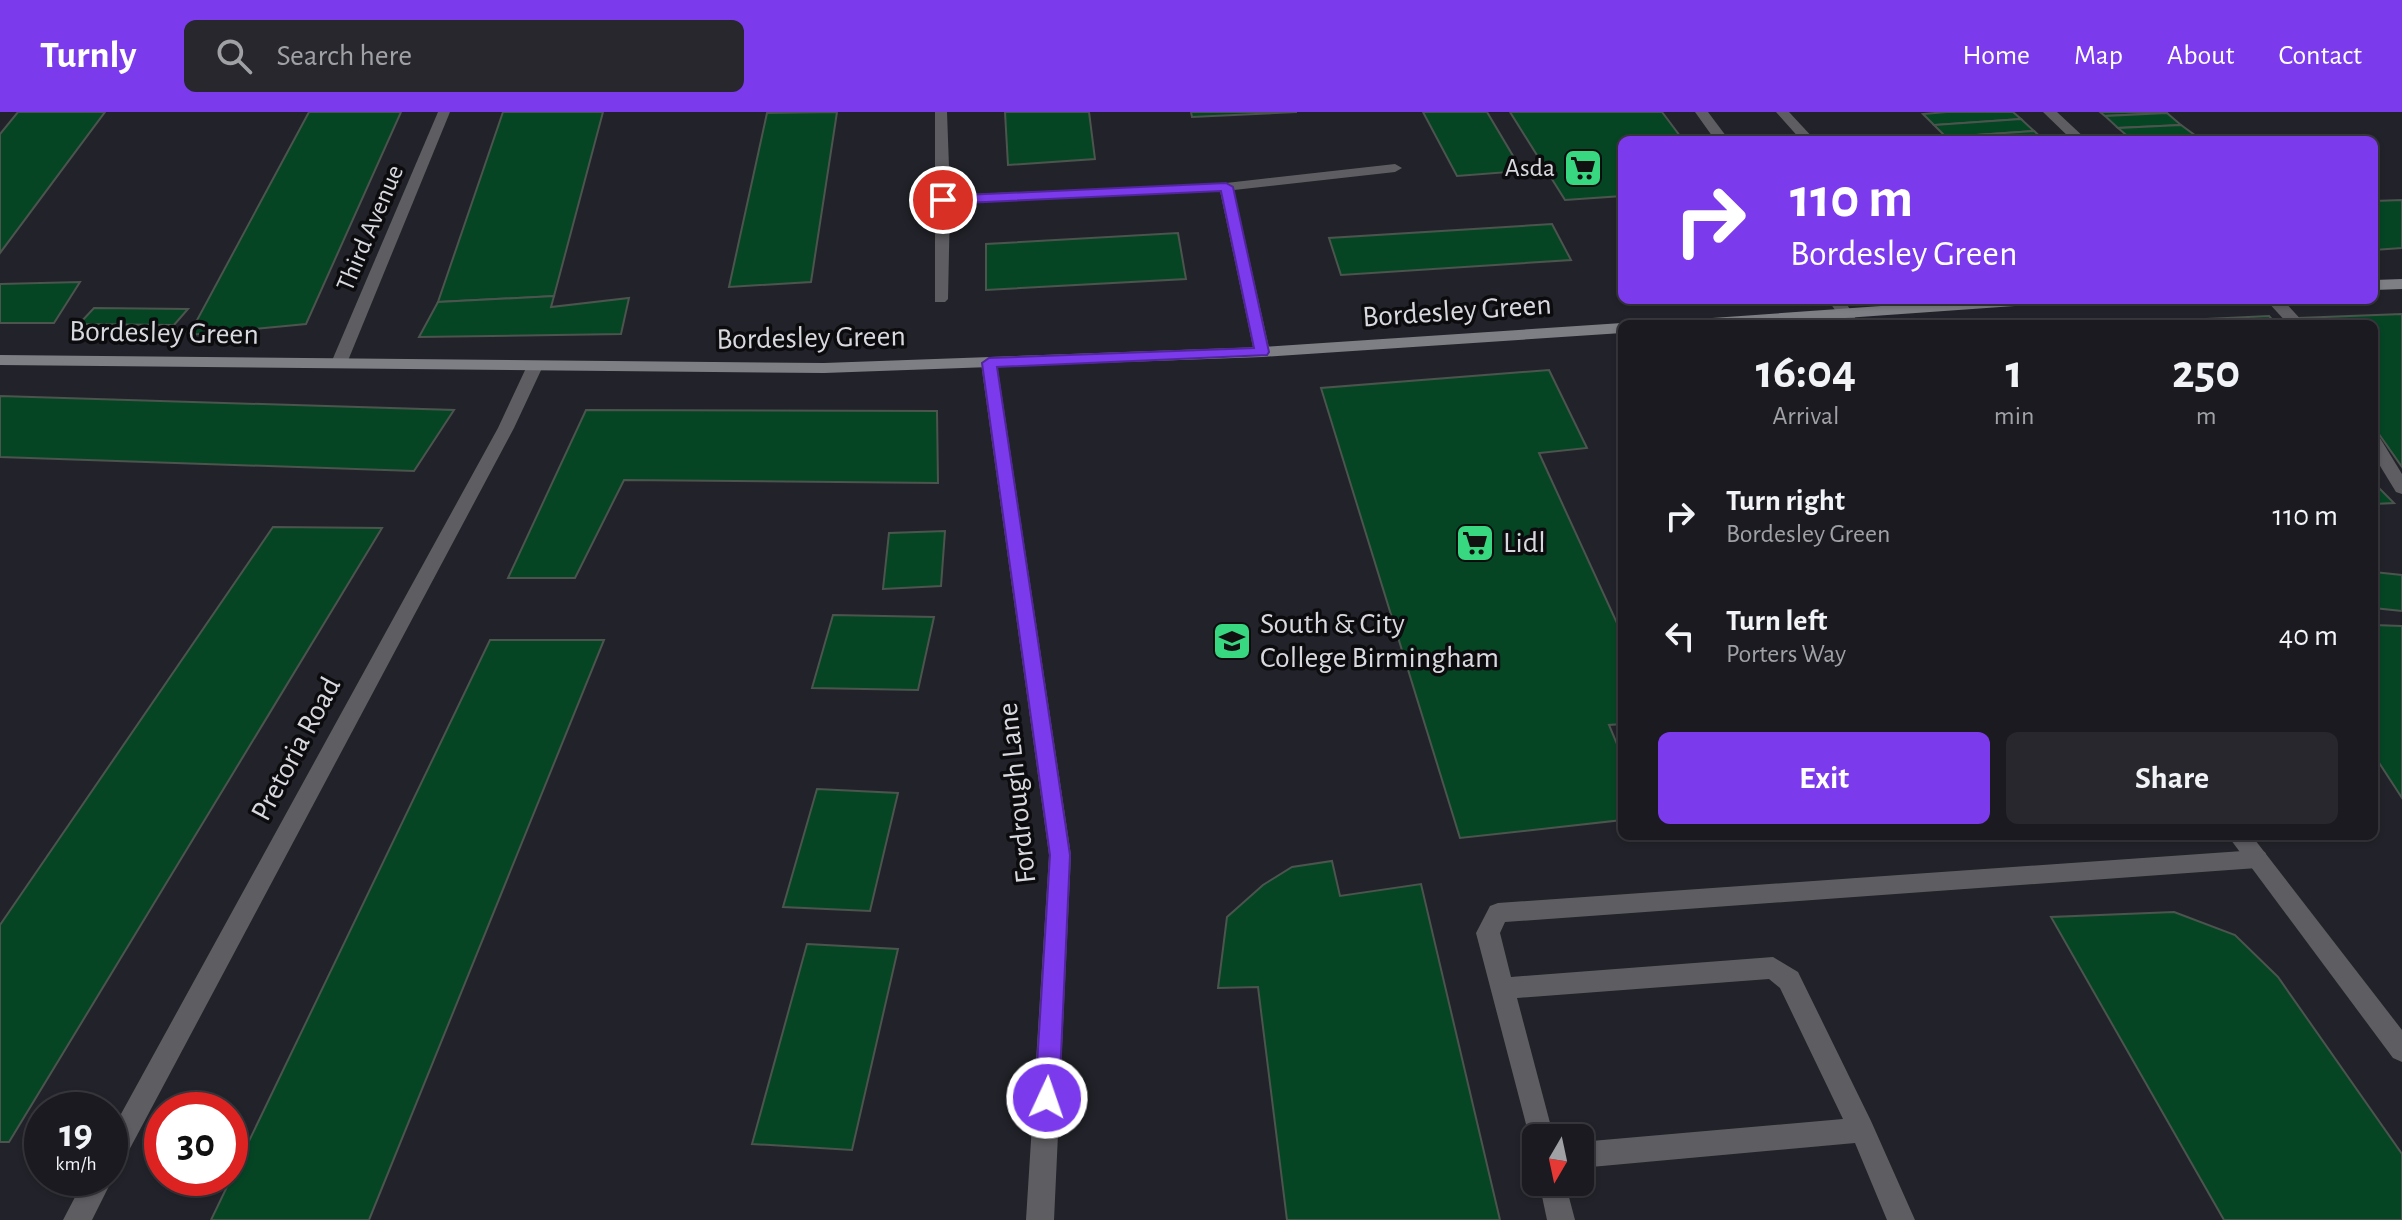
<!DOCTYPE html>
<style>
body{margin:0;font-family:"Alegreya Sans",sans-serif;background:#27272d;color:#f1f3f6;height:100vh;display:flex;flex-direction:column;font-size:30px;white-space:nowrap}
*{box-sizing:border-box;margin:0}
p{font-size:26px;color:#9fa1a5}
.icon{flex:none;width:44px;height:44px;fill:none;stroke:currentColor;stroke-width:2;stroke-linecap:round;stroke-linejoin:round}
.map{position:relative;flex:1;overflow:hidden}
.side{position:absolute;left:1618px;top:208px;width:760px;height:520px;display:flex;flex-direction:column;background:#1a1a20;border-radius:12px;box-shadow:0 2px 6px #0004,0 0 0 2px #38383e}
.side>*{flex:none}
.hud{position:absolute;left:1618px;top:24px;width:760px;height:168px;border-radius:12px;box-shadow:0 2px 6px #0004,0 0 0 2px #38383e;background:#7c3aed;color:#fff;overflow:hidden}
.needle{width:52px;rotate:189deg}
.buttons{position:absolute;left:1522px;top:1012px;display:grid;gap:16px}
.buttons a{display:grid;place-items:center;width:72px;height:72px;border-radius:12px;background:#1a1a20;box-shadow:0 2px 6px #0004,0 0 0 2px #38383e;font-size:40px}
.speed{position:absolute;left:24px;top:980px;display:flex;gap:16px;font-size:40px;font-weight:700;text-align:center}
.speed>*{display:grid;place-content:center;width:104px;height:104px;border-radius:50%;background:#1a1a20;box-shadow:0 2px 6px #0004,0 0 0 2px #38383e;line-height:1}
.speed small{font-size:20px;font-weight:400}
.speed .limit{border:12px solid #d22;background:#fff;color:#111}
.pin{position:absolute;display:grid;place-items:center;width:68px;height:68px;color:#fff;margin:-34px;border:4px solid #fff;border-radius:50%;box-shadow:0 2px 8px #0007}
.me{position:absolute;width:88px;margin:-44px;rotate:3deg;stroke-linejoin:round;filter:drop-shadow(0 0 6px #0008)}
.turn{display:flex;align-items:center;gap:28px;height:168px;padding:0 40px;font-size:36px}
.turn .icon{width:104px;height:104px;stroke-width:2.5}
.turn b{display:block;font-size:56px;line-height:68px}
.eta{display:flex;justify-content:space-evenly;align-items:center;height:136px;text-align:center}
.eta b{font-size:48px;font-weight:700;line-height:56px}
.primary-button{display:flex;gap:16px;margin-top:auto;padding:16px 40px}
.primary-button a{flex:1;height:92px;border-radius:12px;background:#7c3aed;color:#fff;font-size:32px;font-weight:700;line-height:92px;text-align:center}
.primary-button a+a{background:#27272d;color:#f1f3f6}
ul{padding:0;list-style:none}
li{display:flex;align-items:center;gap:24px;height:120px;padding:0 40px}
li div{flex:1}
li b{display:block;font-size:30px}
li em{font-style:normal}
header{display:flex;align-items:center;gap:48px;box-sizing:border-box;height:112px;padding:0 40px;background:#7c3aed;color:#fff}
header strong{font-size:38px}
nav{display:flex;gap:44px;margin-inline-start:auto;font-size:28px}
.search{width:560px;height:72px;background:#27272d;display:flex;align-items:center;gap:20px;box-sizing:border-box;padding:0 28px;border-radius:12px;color:#9fa1a5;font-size:30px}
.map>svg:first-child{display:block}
.building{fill:#054524;stroke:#4c544e;stroke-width:2}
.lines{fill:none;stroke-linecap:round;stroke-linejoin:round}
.service{fill:#5e5e62;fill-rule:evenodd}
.minor{fill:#5e5e62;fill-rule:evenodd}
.secondary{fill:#7e7f85;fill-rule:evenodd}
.route{fill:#7c3aed;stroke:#51269a;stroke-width:2}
.labels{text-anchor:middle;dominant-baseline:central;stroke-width:7;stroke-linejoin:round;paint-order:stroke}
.far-poi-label{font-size:26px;fill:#d8d9de;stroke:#0c0c0f;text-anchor:end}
.far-street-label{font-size:26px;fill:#d8d9de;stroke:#0c0c0f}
.street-label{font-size:30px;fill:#d8d9de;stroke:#0c0c0f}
.poi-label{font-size:30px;fill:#d8d9de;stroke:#0c0c0f;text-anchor:start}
</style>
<header>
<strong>Turnly</strong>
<div class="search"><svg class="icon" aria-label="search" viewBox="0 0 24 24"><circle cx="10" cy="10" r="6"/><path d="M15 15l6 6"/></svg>Search here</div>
<nav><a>Home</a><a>Map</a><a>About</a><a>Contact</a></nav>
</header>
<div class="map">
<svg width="2402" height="1108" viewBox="0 0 2402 1108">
<rect width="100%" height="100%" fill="#22232a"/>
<g class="building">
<polygon points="18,0 105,0 0,141 0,22"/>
<polygon points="309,0 401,0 306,212 189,223"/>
<polygon points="503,0 603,0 554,184 438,190"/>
<polygon points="837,0 811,170 729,175 767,1"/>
<polygon points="1005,0 1089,0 1095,47 1008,53"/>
<polygon points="1191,0 1297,0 1192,5"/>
<polygon points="1423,0 1487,0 1522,59 1457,64"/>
<polygon points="1510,0 1662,0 1683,28 1622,28 1622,84 1565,88"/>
<polygon points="1947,0 2013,0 2021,7 1934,13 1923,2"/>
<polygon points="2100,0 2166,0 2167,1 2105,4"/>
<polygon points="2167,1 2181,13 2118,16 2105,4"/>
<polygon points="2021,7 2034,19 1946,25 1934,13"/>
<polygon points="2181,13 2196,24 2132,28 2118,16"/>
<polygon points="2034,19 2044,28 1949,28 1946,25"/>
<polygon points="2402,88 2402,136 2374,138 2374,89"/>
<polygon points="1552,112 1571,148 1341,163 1329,126"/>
<polygon points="1178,121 1186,167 986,178 986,132"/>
<polygon points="80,170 54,211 0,211 0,172"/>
<polygon points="554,184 551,195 629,186 621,222 419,225 438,190"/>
<polygon points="94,196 188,197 174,213 79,212"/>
<polygon points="2402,202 2402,355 2374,315 2374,212 2303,212 2299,206"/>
<polygon points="2269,204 2276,212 2142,210"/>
<polygon points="1549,258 1587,336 1539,341 1622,522 1622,612 1609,613 1622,644 1622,708 1460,726 1321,276"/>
<polygon points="0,284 454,298 414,359 0,345"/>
<polygon points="586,298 937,299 938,371 624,368 575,466 508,466"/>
<polygon points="2374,371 2394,391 2374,392"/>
<polygon points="273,415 382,416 9,1030 0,1030 0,813"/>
<polygon points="945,419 941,474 883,477 889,421"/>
<polygon points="2374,460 2402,463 2402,499 2374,496"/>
<polygon points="833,503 934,505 918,578 812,576"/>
<polygon points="2374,513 2402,514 2402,686 2374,643"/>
<polygon points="490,528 604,528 369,1108 211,1108"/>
<polygon points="817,677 898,681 870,799 783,795"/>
<polygon points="1332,749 1340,784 1421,772 1500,1108 1287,1108 1258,875 1218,876 1227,805 1263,773 1292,755"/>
<polygon points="2174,800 2235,823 2278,865 2402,1042 2402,1108 2224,1108 2051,805"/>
<polygon points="807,832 898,837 852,1038 752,1032"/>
</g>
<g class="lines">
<g class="service">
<polygon points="935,0 947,0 950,83 1226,71 1395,52 1402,56 1395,60 1234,78 1270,240 1262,245 1254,240 1220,79 950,92 948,187 945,190 935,190"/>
<polygon points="1695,0 1708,0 1729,28 1715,28"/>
<polygon points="1776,0 1789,0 1815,28 1801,28"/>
<polygon points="1828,188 1844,188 1853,202 1850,205 1840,205"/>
<polygon points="2266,188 2283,188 2305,212 2288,212"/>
<polygon points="2374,325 2380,326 2402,362 2402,382 2396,380 2374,344"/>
<polygon points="2257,738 2265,740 2268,747 2265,754 2257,756 1505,810 1500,821 1511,865 1773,845 1798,860 1871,1009 1915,1108 1887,1108 1855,1031 1580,1056 1580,1030 1843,1007 1780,876 1769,867 1517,886 1554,1026 1536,1026 1536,1037 1532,1035 1476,821 1490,794 1498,791"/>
<polygon points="1539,1070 1565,1070 1575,1108 1547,1108"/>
</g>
<g class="minor">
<polygon points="438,0 450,0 347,251 345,254 333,254 331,251"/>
<polygon points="2043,0 2057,0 2087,28 2072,28"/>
<polygon points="1845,197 1850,199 1860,212 1844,212 1837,202"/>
<polygon points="989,246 997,251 1071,743 1054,1108 1026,1108 1049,743 981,251"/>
<polygon points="535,249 543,254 514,316 119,1057 111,1061 113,1066 92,1108 63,1108 85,1066 110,1066 110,1022 498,316 527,254"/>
<polygon points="2228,724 2252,724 2402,918 2402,950 2393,946"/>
</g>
<g class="secondary">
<polygon points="2402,167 2402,177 2374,178 2374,168"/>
<polygon points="1966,188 2037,188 2029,193 1762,212 1690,212 1698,207"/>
<polygon points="1622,211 1625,212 1622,212 1622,221 1262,245 824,261 0,253 0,243 824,251 1262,235"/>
</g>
</g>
<polygon class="route" points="1226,71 1233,75 1269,240 1267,243 997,255 1070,743 1059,986 1055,994 1047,997 1039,994 1035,986 1050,743 982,251 989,246 1254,236 1221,79 943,92 936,88 943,84"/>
<defs>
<symbol id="supermarket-square" viewBox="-11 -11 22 22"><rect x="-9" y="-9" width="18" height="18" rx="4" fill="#37d880" stroke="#0c0c0f"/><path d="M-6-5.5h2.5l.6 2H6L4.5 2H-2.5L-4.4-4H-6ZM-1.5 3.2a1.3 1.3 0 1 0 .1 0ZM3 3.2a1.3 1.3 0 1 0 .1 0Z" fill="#111"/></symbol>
<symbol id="university-square" viewBox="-11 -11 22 22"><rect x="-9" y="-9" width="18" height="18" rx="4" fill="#37d880" stroke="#0c0c0f"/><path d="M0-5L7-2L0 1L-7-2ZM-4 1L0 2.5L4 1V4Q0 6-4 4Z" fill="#111"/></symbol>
</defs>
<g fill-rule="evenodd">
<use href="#supermarket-square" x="1561" y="34" width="44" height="44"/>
<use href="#supermarket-square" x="1453" y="409" width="44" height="44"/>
<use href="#university-square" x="1210" y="507" width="44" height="44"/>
</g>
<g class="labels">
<g class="far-poi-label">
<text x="1555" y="56">Asda</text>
</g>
<g class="far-street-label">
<text transform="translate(370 116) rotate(-67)">Third Avenue</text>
</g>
<g class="street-label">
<text transform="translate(1457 199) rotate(-4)">Bordesley Green</text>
<text transform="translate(164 221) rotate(1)">Bordesley Green</text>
<text transform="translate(811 226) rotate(-1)">Bordesley Green</text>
<text transform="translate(296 637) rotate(-62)">Pretoria Road</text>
<text transform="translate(1017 681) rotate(-96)">Fordrough Lane</text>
</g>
<g class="poi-label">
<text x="1503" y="431">Lidl</text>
<text x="1260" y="512">South &amp; City<tspan x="1260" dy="34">College Birmingham</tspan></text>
</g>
</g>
</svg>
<div class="buttons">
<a><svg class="needle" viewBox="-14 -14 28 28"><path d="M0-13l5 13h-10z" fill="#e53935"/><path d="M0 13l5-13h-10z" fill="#9fa1a5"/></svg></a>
</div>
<div class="speed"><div>19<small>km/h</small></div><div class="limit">30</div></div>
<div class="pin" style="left:943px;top:88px;background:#d93025"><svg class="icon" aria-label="arrive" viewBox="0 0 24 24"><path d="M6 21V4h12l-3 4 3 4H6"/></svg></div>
<svg class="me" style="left:1047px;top:986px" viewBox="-20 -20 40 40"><circle r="17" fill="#7c3aed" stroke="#fff" stroke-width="3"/><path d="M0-11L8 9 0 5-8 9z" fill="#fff"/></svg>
<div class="hud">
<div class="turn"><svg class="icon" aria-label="right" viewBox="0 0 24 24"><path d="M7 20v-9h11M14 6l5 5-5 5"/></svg><div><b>110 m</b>Bordesley Green</div></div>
</div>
<section class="side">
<div class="eta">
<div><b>16:04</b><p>Arrival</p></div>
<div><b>1</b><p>min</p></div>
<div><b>250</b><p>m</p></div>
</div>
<ul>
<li><svg class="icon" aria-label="right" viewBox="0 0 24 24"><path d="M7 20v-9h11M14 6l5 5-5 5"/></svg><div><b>Turn right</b><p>Bordesley Green</p></div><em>110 m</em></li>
<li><svg class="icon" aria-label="left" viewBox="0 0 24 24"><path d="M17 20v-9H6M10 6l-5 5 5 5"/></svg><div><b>Turn left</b><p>Porters Way</p></div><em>40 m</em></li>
</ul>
<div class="primary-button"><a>Exit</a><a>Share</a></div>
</section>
</div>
